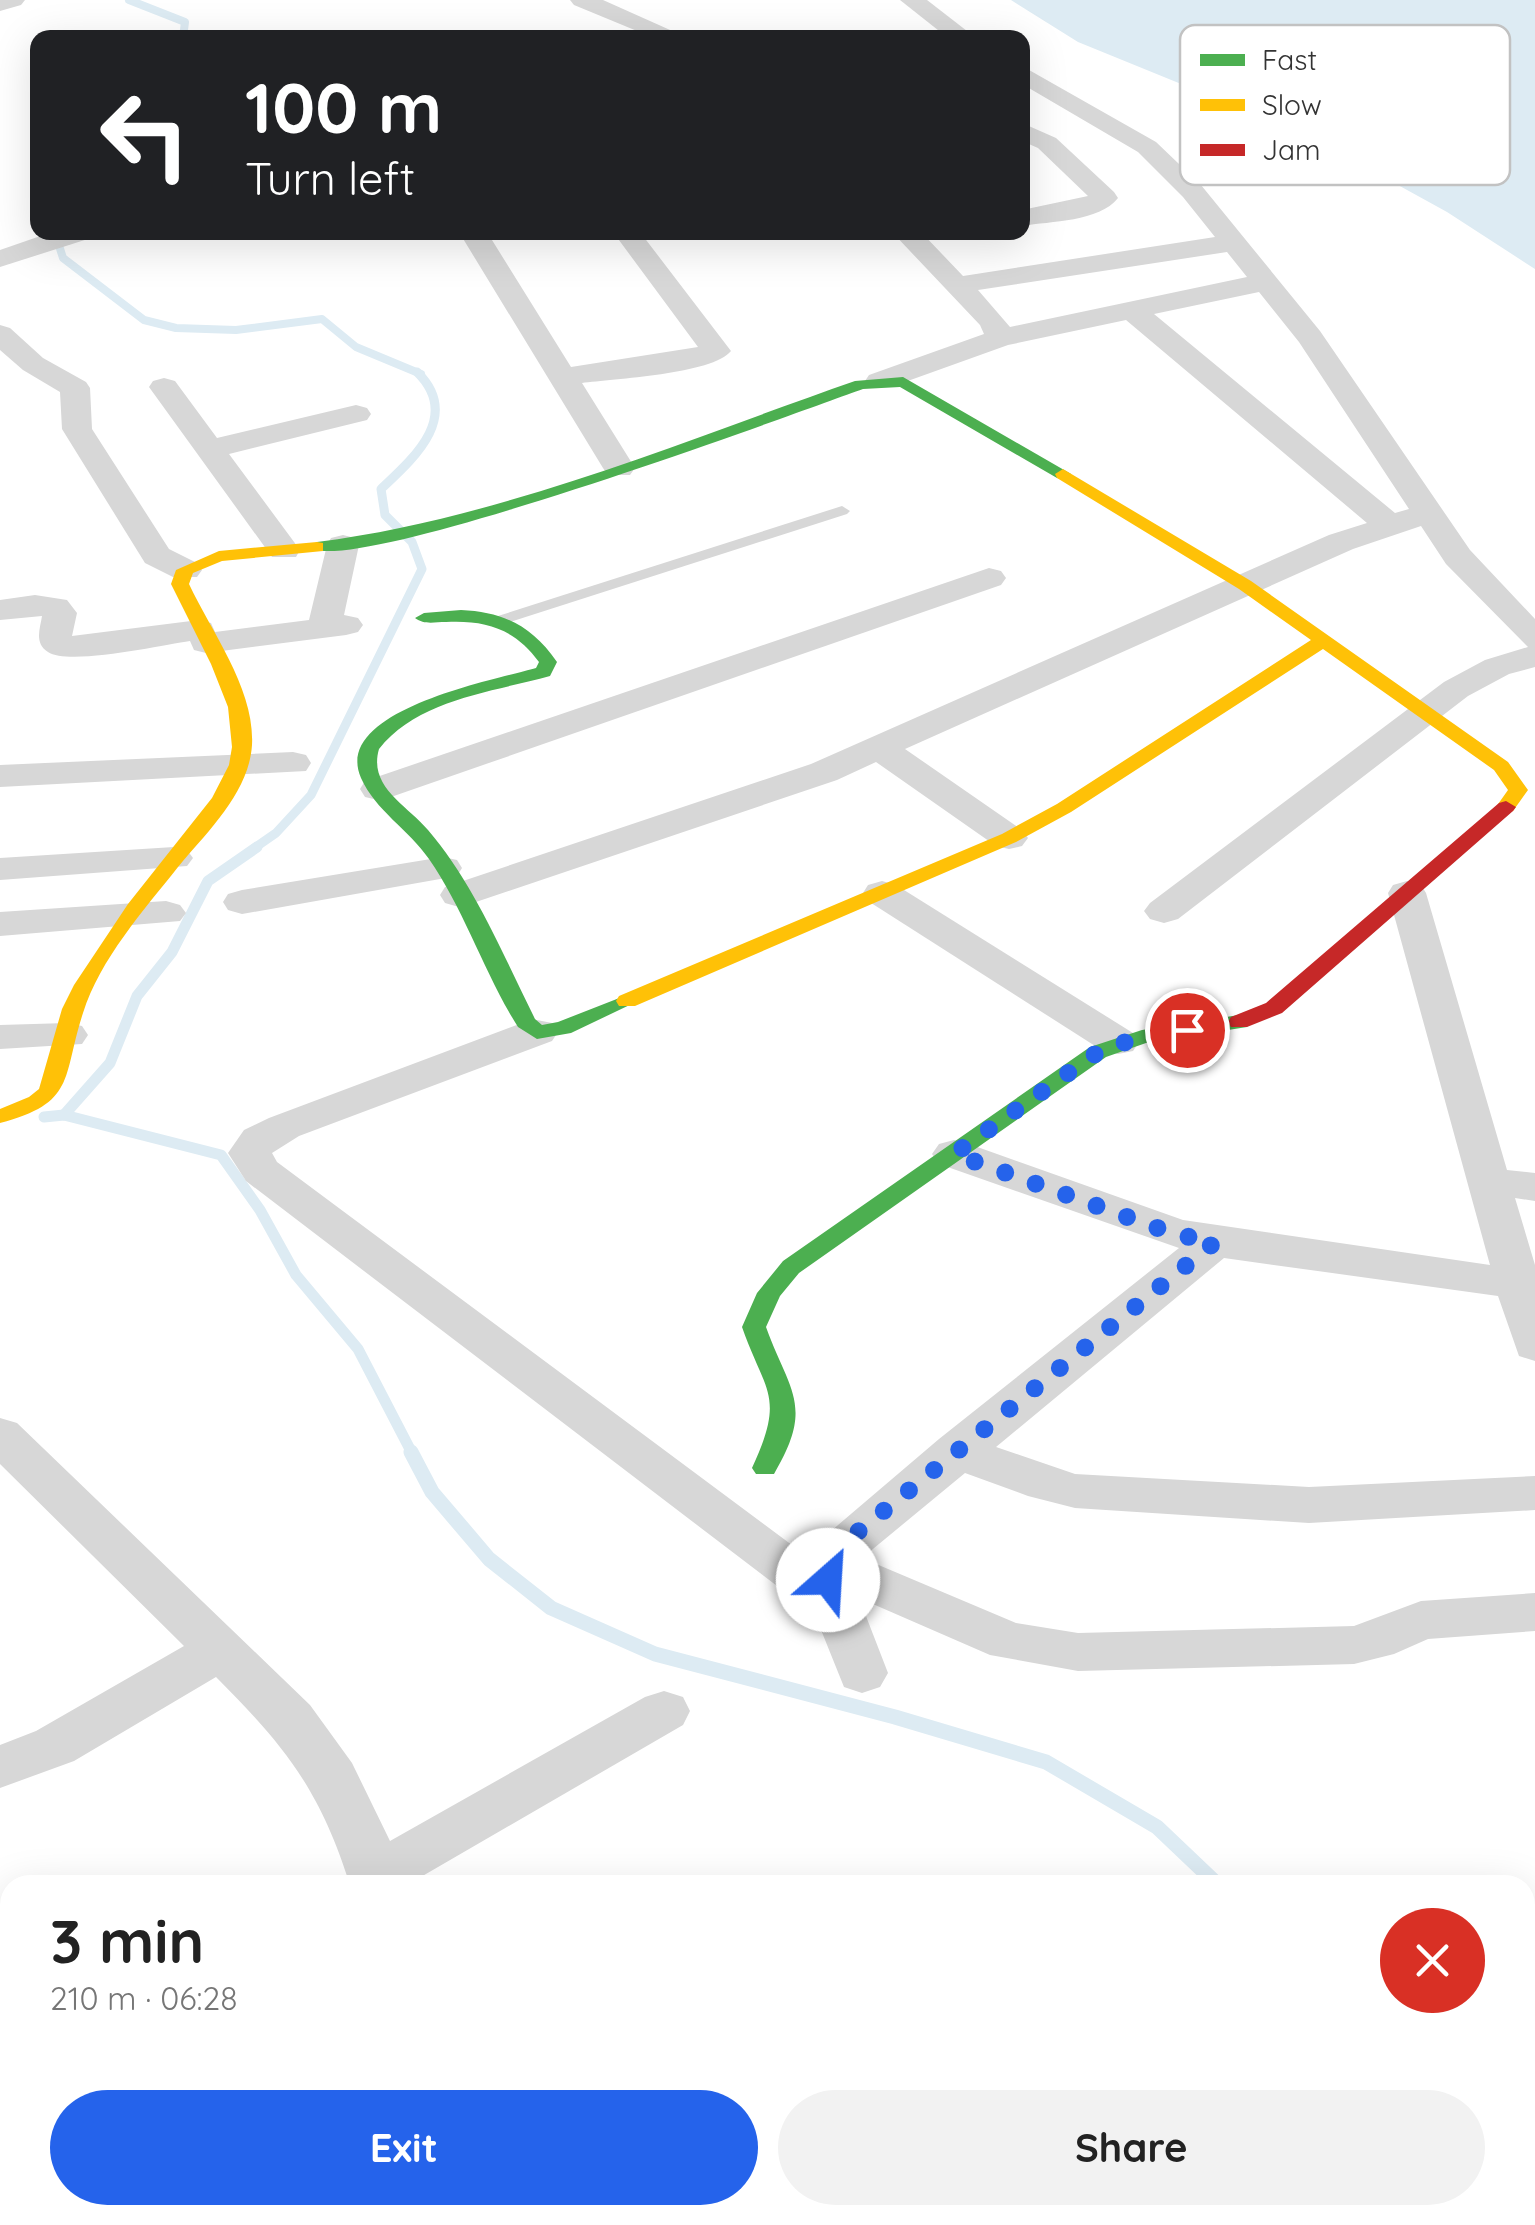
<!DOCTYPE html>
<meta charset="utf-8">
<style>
body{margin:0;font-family:Quicksand,sans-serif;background:#f2f2f2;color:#222;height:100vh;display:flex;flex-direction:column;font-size:38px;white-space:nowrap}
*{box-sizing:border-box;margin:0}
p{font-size:32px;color:#767676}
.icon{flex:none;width:55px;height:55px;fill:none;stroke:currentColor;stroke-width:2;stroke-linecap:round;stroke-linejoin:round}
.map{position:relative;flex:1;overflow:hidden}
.sheet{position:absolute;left:0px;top:1875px;width:1535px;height:350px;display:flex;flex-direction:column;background:#fff;border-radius:30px 30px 0 0;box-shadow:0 10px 40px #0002}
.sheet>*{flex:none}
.top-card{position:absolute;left:30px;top:30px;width:1000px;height:210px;border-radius:20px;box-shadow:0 10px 40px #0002;background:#202124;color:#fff;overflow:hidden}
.pin{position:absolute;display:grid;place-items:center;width:85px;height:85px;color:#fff;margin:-42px;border:5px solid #fff;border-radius:50%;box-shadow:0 2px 10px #0007}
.me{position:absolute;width:110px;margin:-55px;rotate:26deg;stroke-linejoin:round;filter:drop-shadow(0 0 8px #0008)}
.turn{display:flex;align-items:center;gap:35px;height:210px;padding:0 50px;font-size:45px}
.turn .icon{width:130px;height:130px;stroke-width:2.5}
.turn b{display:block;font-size:70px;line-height:85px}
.round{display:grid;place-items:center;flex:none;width:105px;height:105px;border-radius:52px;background:#f2f2f2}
.head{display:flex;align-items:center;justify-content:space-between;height:170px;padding:0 50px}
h1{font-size:60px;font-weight:700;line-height:75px}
.cta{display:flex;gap:20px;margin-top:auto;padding:20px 50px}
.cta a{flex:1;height:115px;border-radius:60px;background:#2563eb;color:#fff;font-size:40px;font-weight:700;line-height:115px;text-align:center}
.cta a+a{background:#f2f2f2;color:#222}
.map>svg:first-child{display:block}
.water{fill:#ddebf3}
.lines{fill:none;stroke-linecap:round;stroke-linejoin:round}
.stream-far3{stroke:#ddebf3;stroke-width:8}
.stream-far2{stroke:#ddebf3;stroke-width:9}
.stream-far1{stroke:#ddebf3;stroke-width:11}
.stream{stroke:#ddebf3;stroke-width:15}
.lane{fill:#d7d7d7;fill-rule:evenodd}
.street{fill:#d7d7d7;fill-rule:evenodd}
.fast{fill:#4caf50;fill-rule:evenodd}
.slow{fill:#ffc107;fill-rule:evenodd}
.jam{fill:#c62828;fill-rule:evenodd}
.route{stroke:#2563eb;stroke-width:18;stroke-dasharray:0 32.4}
.key{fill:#fff;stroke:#c2c2c2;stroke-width:2.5}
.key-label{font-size:28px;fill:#333}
</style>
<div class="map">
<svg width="1535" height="2225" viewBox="0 0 1535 2225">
<rect width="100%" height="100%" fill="#fff"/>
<polygon class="water" points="1011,0 1535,0 1535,269 1447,212 1309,136 1078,42"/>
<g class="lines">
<g class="stream-far3">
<polyline points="129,0 185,22 183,38"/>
<polyline points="56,236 63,258 144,320 176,328 236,330 322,319 356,347 421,374"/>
</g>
<path class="stream-far2" d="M 253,849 L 276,833 L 311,795 L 422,569 L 412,542 L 385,515 L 381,489 C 414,458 462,416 417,372"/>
<g class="stream-far1">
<polyline points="64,1115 110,1063 137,996 172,952 208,881 257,847"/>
<polyline points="44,1117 64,1115 221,1155 260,1210 296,1275 358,1349 413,1455"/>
</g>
<g class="stream">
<polyline points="411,1452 432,1492 489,1559 551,1608 655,1654 895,1717 1046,1762 1157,1827 1218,1885"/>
<polyline points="1525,2130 1535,2134"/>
</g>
<polygon class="lane" points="842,506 850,511 847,514 510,622 498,622 496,619 498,616"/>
<g class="street">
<polygon points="0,0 25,0 21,5 0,11"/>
<polygon points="570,0 603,0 688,38 654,38 574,5"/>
<polygon points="900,0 927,0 976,38 948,38"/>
<path d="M 1022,66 L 1156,142 L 1201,185 L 1320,331 L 1470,550 L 1535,619 L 1535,667 L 1509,674 L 1468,696 L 1178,919 L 1164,923 L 1150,919 L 1144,911 L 1150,903 L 1444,682 L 1485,660 L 1528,647 L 1446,564 L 1421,526 L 1353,549 L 905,749 L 1022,830 L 1028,838 L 1022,846 L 1009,849 L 996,846 L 876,762 L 837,780 L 473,903 L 459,907 L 445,903 L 440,895 L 445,887 L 811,764 L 1329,535 L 1367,523 L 1126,320 L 1008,345 L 891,387 L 869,387 L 865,381 L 869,375 L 984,334 L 980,325 L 892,232 L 921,232 L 963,276 L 1215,237 L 1183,197 L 1138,152 L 1022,84 ZM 1227,252 L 1247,277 L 1010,327 L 978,290 ZM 1259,292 L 1299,342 L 1409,509 L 1395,513 L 1154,314 Z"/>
<path d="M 1022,123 L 1056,138 L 1114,192 L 1118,198 C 1099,222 1051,221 1022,226 L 1022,210 L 1088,196 L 1038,148 L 1022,141 Z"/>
<polygon points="52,232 94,232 91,238 0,267 0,250"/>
<path d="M 465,232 L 487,232 L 571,367 L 698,347 L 613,232 L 640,232 L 731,351 C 713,374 612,379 582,383 L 635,468 L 630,475 L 608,475 L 603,468 L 462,237 Z"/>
<polygon points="0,325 10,328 43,358 86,382 90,388 92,429 169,549 197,563 202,570 197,577 173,577 145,563 62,429 60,392 23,370 0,350"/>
<polygon points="164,378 175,381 217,438 356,405 367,408 371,414 367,420 229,454 300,550 296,557 272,557 149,387 153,381"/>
<path d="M 343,535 L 355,538 L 359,545 L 344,615 L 358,618 L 363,625 L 358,632 L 346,635 L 206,653 L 194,650 L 190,641 C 162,645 69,666 48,652 C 34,643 40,629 42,616 L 0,620 L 0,600 L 35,595 L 67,600 L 77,613 L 72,636 L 199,620 L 211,623 L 215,632 L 309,620 L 327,545 L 331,538 Z"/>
<polygon points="989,568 1001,571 1006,578 1001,585 391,797 378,800 365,797 360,789 365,781"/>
<polygon points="293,752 306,755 311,763 306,771 0,787 0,765"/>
<polygon points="174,847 187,850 193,858 187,866 0,880 0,858"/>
<polygon points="443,857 457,860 462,868 457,876 242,914 228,910 223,902 228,894 242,890"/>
<polygon points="882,881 896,885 1133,1033 1139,1042 1133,1051 1118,1054 1103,1051 868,901 863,893 868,885"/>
<polygon points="1407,881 1421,885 1426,893 1507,1170 1535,1173 1535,1201 1515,1198 1535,1265 1535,1361 1519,1356 1498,1296 1224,1258 996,1447 1075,1474 1309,1487 1535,1476 1535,1510 1309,1523 1075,1508 1028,1496 965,1473 862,1558 1016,1623 1078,1633 1354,1626 1421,1601 1535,1593 1535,1631 1428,1639 1394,1654 1354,1664 1078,1671 990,1655 859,1598 888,1673 880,1687 862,1693 844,1687 815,1615 246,1181 228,1153 244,1130 269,1118 522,1023 537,1020 552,1023 558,1032 552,1041 299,1136 272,1153 277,1162 804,1554 939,1439 1179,1248 939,1164 932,1154 939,1144 954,1140 969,1144 1183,1220 1490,1265 1388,893 1393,885"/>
<polygon points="166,901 180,905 186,913 180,921 0,936 0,912"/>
<polygon points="67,1023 82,1026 88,1035 82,1044 0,1049 0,1025"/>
<path d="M 0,1418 L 17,1423 L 310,1705 L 352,1763 L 390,1841 L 645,1697 L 664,1691 L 683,1697 L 690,1711 L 683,1725 L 407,1885 L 350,1885 C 320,1790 285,1746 216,1677 L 74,1761 L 0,1788 L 0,1745 L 36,1731 L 184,1646 L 0,1464 Z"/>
<polygon points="273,2215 335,2215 332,2225 270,2225"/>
<polygon points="474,2215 536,2215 539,2225 477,2225"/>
<polygon points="779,2215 841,2215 845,2225 783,2225"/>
<polygon points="1084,2215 1146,2215 1150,2225 1088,2225"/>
</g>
<g class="fast">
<path d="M 903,377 L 1071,474 L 1063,479 L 1057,478 L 900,387 L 863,389 C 793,414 349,579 308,547 L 317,542 C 499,519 683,441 855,381 Z"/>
<path d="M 461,610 C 504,612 532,626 557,662 L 550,676 C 493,692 418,699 379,749 C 368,787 407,805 428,830 C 475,885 503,955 535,1019 L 542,1025 L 558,1022 L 627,995 L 638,1001 L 571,1033 L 537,1039 L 518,1027 C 484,973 465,911 429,859 C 409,830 375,810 361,778 C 331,710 495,680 536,668 L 539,662 C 515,629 486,620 446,622 C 434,622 424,625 415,618 L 424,613 Z"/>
<path d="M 1239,1015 L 1247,1017 L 1250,1022 L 1247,1027 L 1146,1043 L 1106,1057 L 799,1273 L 780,1296 L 766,1327 C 789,1391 815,1405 774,1474 L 756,1474 L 752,1468 C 786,1395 765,1393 742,1327 L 757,1293 L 783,1261 L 1090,1047 L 1142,1030 Z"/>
</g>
<g class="slow">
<polygon points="1063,469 1251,581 1508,762 1528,790 1513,811 1506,813 1496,807 1508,790 1494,770 1323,649 1071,812 1016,842 635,1006 619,1006 616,1001 619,996 1002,834 1057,804 1311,640 1239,589 1057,478 1055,474"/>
<path d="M 317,542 L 323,543 L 323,551 L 222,561 L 193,573 L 189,584 C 212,633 255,689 252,745 C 249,793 207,832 178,867 C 144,910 100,959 83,1013 C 62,1077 77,1103 0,1123 L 0,1109 L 29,1097 L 39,1089 L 62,1009 L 74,985 L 128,904 L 212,798 L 229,765 L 232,747 L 228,707 L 211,664 L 171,584 L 176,570 L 219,551 Z"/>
</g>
<polygon class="jam" points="1506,801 1516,807 1513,811 1282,1013 1247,1027 1231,1027 1228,1022 1231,1017 1266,1003 1499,803"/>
</g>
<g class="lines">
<polyline class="route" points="828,1580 824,1562 838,1548 1215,1242 1174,1234 954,1154 1098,1052 1151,1033 1187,1030"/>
</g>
<rect x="1180" y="25" width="330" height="160" rx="15" class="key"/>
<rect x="1200" y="54" width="45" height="12" fill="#4caf50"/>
<rect x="1200" y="99" width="45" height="12" fill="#ffc107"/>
<rect x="1200" y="144" width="45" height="12" fill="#c62828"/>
<g class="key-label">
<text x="1262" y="70">Fast</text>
<text x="1262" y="115">Slow</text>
<text x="1262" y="160">Jam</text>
</g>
</svg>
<div class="pin" style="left:1187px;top:1030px;background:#d93025"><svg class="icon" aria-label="arrive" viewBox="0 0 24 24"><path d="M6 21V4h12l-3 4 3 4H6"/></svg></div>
<svg class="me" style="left:828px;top:1580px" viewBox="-20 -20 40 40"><circle r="19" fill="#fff"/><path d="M0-13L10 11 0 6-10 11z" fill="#2563eb"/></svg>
<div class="top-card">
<div class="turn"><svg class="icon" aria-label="left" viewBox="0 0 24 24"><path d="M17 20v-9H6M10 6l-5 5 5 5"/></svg><div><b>100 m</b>Turn left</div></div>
</div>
<section class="sheet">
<div class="head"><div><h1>3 min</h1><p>210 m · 06:28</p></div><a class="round" style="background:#d93025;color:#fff"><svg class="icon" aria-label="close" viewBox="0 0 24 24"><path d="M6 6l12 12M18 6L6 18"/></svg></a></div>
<div class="cta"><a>Exit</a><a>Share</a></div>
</section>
</div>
